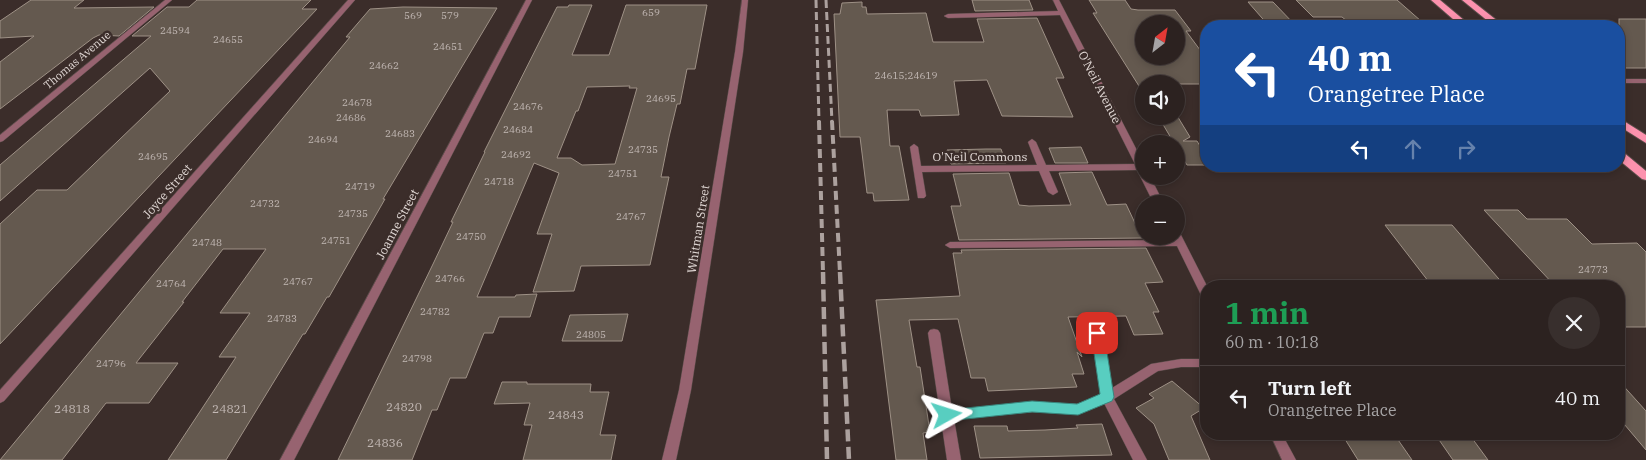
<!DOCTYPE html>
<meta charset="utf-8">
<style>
body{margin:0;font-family:"IBM Plex Serif",serif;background:#382f2d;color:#f1f3f6;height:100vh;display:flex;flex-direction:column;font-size:19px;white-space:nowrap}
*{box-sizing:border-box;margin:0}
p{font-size:16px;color:#a6a4a5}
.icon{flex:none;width:28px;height:28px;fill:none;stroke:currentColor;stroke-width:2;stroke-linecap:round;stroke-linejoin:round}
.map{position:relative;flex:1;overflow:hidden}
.panel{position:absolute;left:1200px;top:280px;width:425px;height:160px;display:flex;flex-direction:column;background:#2c2220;border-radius:20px;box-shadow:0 2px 8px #0003,0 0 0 1px #483f3e}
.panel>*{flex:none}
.guide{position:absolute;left:1200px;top:20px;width:425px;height:152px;border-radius:20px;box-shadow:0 2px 8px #0003,0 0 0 1px #483f3e;background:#1a4fa0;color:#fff;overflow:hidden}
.needle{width:32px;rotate:31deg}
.tools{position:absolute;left:1135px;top:15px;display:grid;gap:10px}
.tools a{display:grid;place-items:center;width:50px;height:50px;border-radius:50%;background:#2c2220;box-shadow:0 2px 8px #0003,0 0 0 1px #483f3e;font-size:25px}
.pin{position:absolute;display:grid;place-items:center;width:42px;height:42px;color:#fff;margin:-21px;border-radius:10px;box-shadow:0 2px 8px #0006}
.me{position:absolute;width:55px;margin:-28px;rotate:84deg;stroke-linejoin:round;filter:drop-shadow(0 0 4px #0008)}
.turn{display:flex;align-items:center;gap:18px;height:105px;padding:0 25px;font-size:22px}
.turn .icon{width:65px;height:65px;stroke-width:2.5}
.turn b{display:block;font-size:35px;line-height:42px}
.lanes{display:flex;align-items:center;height:48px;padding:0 25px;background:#0003;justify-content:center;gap:25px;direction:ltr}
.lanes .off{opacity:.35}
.round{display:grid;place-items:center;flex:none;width:52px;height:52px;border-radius:26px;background:#382f2d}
.overview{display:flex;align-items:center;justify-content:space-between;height:85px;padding:0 25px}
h1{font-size:30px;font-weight:800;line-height:38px;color:#1e9e55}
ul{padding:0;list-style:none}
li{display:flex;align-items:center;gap:15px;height:65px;padding:0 25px;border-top:1px solid #483f3e}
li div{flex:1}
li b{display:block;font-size:19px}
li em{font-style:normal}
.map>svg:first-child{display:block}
.building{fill:#64594f;stroke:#9e9186;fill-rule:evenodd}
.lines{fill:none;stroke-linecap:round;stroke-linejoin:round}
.minor-casing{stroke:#594c49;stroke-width:1}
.tertiary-casing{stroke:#594c49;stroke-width:1}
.primary-casing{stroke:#594c49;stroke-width:2}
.minor{fill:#976370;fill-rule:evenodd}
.tertiary{fill:#976370;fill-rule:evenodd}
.primary{fill:#fc92ae;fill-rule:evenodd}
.rail-far2{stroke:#aca19e;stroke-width:3;stroke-dasharray:8 4;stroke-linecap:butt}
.rail-far1{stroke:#aca19e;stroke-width:4;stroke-dasharray:9 5;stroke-linecap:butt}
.rail{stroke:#aca19e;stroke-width:4.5;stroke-dasharray:12 5.5;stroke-linecap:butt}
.route{fill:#58cec0;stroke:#39867d}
.labels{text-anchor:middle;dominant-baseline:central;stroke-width:5;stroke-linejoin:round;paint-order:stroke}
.number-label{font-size:10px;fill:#c2b8b4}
.far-street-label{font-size:11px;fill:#e1d8d5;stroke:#3b2d2a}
.street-label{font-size:12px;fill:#e1d8d5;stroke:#3b2d2a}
.near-number-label{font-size:12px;fill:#c2b8b4}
</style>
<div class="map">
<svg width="1646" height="460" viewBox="0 0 1646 460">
<rect width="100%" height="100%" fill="#3b2d2a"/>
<g class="building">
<polygon points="31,0 84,0 74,8 154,7 119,36 99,35 93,38 0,109 0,62 34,36 0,38 0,21"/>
<polygon points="197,0 311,0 302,9 317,9 0,344 0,224 37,190 67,190 170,91 150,68 0,201 0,165 151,36 132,36 167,7 189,7"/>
<polygon points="972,0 1029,0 1033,10 975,11"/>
<path d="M 1089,0 L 1125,0 L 1131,9 L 1138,10 L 1175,10 L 1191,31 L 1186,31 L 1206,58 L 1206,84 L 1144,84 L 1144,94 L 1093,13 L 1097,13 ZM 1144,24 L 1176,24 L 1176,56 L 1144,56 Z"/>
<polygon points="1296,0 1397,0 1421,21 1347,21 1342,17 1313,17"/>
<polygon points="862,2 862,7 866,7 867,14 926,13 933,42 984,42 977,19 1037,18 1064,78 1056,78 1073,117 1002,116 987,80 954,81 959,115 921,116 919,110 887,110 890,146 899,146 909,200 874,201 873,193 867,193 860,137 840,137 834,14 840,14 842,3"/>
<polygon points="1248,2 1273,2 1296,26 1269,26"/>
<path d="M 569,5 L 592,5 L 572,55 L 609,55 L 626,5 L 707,5 L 695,69 L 687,69 L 680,104 L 677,104 L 669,137 L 661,177 L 669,177 L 650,265 L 581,266 L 574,291 L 533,292 L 552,234 L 537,234 L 559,173 L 534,163 L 477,297 L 515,297 L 516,295 L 537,294 L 530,317 L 499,317 L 493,333 L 484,333 L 466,378 L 450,378 L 437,410 L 432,410 L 412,460 L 338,460 L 434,262 L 453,222 L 451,222 L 485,152 L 484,152 L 557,7 L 568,7 ZM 630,86 L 629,88 L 637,88 L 615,164 L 582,165 L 571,158 L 557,158 L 576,111 L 578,111 L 587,87 Z"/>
<polygon points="403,7 497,8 383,199 385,199 329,297 327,297 305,334 303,334 226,460 168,460 236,357 219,357 250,313 220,313 266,249 223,249 182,302 184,302 136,363 178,363 149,403 106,403 62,460 0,460 350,37 346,37 370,9"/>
<rect x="1619" y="19" width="27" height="49"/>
<polygon points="1176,114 1190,137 1183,141 1197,141 1206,156 1206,165 1187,165 1158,116 1176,116"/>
<polygon points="1081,147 1088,163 1055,163 1049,148"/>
<polygon points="986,149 1001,149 1006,163 951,164 947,150"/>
<polygon points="1092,172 1107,205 1126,204 1142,238 959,240 951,206 961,206 953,174 1009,173 1019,205 1029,206 1071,205 1059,173"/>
<polygon points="1484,210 1518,210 1527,219 1567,219 1592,244 1637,243 1646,252 1646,327 1619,327 1619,286 1555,286"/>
<polygon points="1385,225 1452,225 1505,286 1432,286"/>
<polygon points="1146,248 1163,282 1145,283 1159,312 1153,312 1163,334 1134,335 1126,316 1068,317 1082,357 1077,352 1084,374 1072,374 1077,387 988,391 985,378 971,378 958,319 909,320 917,367 920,367 930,432 923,433 927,460 896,460 876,300 960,296 953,253 962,253 961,250"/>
<polygon points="628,314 622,341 562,341 570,315"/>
<polygon points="1172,381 1204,408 1191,416 1210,460 1169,460 1154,424 1136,408 1154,398 1149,394"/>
<polygon points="1619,381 1646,411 1646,450 1619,418"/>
<polygon points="502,382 527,382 527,384 591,384 590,392 609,392 600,435 616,435 611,460 523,460 532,425 524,425 530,403 494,404"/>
<polygon points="1102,424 1112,455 980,458 974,426 1007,426 1008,431 1045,430 1078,428 1076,425"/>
<polygon points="1387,434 1394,434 1412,460 1358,460 1343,436"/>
<polygon points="1435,434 1469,434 1488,460 1453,460"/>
</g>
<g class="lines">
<defs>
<g id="minor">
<polygon points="165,0 172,0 3,141 0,142 0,135"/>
<polygon points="348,0 355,0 4,401 0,403 0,390"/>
<polygon points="526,0 532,0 294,460 280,460"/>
<polygon points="1053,0 1059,0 1144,164 1144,176 1150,176 1164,204 1154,204 1137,170 1049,171 1058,192 1053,195 1048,192 1039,171 922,172 926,196 924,198 918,198 910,147 914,144 918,147 921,166 1037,165 1028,142 1032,139 1036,142 1046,165 1135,164 1060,15 948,18 944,16 948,14 1058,11"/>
<rect x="1619" y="79" width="27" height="4"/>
<polygon points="1176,234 1181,235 1182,237 1207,286 1206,299 1202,298 1201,295 1177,246 950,248 945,245 950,242 1173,240 1172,237 1176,236"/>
<polygon points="934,329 938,330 940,333 952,410 1033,402 1077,404 1101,395 1091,333 1093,330 1101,330 1103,333 1112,388 1151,364 1181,359 1206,359 1206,367 1181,367 1158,371 1114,399 1147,460 1133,460 1104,403 1078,414 1033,412 954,419 961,460 947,460 928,333 930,330"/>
<polygon points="1270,434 1282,434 1296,460 1282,460"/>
</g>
<polygon id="tertiary" points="742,0 748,0 743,52 691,390 676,460 662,460 679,390 735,52"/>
<g id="primary">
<polygon points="1431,0 1440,0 1471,26 1461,26"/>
<polygon points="1462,0 1471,0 1504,26 1494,26"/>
<polygon points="1619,118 1646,135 1646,143 1619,126"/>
<polygon points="1619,151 1623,152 1646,171 1646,180 1642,179 1619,160"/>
</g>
</defs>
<use href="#minor" class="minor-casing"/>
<use href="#tertiary" class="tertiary-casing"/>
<use href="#primary" class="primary-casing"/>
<use href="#minor" class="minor"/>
<use href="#tertiary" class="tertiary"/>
<use href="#primary" class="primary"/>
<g class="rail-far2">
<polyline points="816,0 819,122"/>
<polyline points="826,0 832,122"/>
</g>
<g class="rail-far1">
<polyline points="819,121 823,273"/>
<polyline points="832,121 840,273"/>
</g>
<g class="rail">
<polyline points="823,272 827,460"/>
<polyline points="840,272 849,460"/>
</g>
</g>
<polygon class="route" points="1097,328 1102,329 1104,333 1114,397 1112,401 1078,415 1032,412 947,421 942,419 940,415 942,411 947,410 1032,401 1077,404 1100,394 1091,333 1093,329"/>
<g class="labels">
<g class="number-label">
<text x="651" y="12">659</text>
<text x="413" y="15">569</text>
<text x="450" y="15">579</text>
<text x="175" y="30">24594</text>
<text x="228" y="39">24655</text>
<text x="448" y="46">24651</text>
<text x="384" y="65">24662</text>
<text x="906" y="75">24615;24619</text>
<text x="661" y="98">24695</text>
<text x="357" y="102">24678</text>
<text x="528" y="106">24676</text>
<text x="351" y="117">24686</text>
<text x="518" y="129">24684</text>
<text x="400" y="133">24683</text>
<text x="323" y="139">24694</text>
<text x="643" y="149">24735</text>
<text x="516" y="154">24692</text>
<text x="153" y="156">24695</text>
<text x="623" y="173">24751</text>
<text x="499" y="181">24718</text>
<text x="360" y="186">24719</text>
<text x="265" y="203">24732</text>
<text x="353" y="213">24735</text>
<text x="631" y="216">24767</text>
<text x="471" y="236">24750</text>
<text x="336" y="240">24751</text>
<text x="207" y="242">24748</text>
<text x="1593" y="269">24773</text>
<text x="450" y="278">24766</text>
<text x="298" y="281">24767</text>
<text x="171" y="283">24764</text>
<text x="435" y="311">24782</text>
<text x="282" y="318">24783</text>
<text x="591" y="334">24805</text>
<text x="417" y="358">24798</text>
<text x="111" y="363">24796</text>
</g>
<g class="far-street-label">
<text transform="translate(77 60) rotate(-40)">Thomas Avenue</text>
</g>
<g class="street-label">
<text transform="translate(1100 87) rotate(63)">O'Neil Avenue</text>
<text x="980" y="156">O'Neil Commons</text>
<text transform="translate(167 191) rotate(-49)">Joyce Street</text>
<text transform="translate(397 224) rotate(-62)">Joanne Street</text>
<text transform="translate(698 229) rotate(-81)">Whitman Street</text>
</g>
<g class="near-number-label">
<text x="404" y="406">24820</text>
<text x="72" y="408">24818</text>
<text x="230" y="408">24821</text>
<text x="566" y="414">24843</text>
<text x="385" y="442">24836</text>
</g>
</g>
</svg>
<div class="tools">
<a><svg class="needle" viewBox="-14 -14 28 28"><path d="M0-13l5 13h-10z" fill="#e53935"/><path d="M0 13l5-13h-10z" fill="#a6a4a5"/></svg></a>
<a><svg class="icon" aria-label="sound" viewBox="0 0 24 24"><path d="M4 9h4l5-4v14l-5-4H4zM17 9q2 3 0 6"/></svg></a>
<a>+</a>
<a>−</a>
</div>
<div class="pin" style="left:1097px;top:333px;background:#d93025"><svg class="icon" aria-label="arrive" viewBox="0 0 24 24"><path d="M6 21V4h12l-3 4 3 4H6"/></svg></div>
<svg class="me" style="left:947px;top:415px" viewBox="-20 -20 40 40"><path d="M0-17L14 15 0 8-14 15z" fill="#58cec0" stroke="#fff" stroke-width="4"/></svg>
<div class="guide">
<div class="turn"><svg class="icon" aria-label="left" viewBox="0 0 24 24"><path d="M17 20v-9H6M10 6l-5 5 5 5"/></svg><div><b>40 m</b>Orangetree Place</div></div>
<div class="lanes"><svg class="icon" aria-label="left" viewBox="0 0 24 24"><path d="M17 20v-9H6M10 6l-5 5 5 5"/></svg><svg class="icon off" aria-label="ahead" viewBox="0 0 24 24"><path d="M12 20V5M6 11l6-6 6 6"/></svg><svg class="icon off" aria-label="right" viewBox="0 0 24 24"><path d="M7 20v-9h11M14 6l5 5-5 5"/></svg></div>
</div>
<section class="panel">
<div class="overview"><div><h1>1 min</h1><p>60 m · 10:18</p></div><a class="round"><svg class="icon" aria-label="close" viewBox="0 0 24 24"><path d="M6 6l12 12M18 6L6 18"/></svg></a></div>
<ul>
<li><svg class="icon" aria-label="left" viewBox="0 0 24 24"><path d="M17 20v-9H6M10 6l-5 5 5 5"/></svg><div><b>Turn left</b><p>Orangetree Place</p></div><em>40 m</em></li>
</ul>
</section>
</div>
